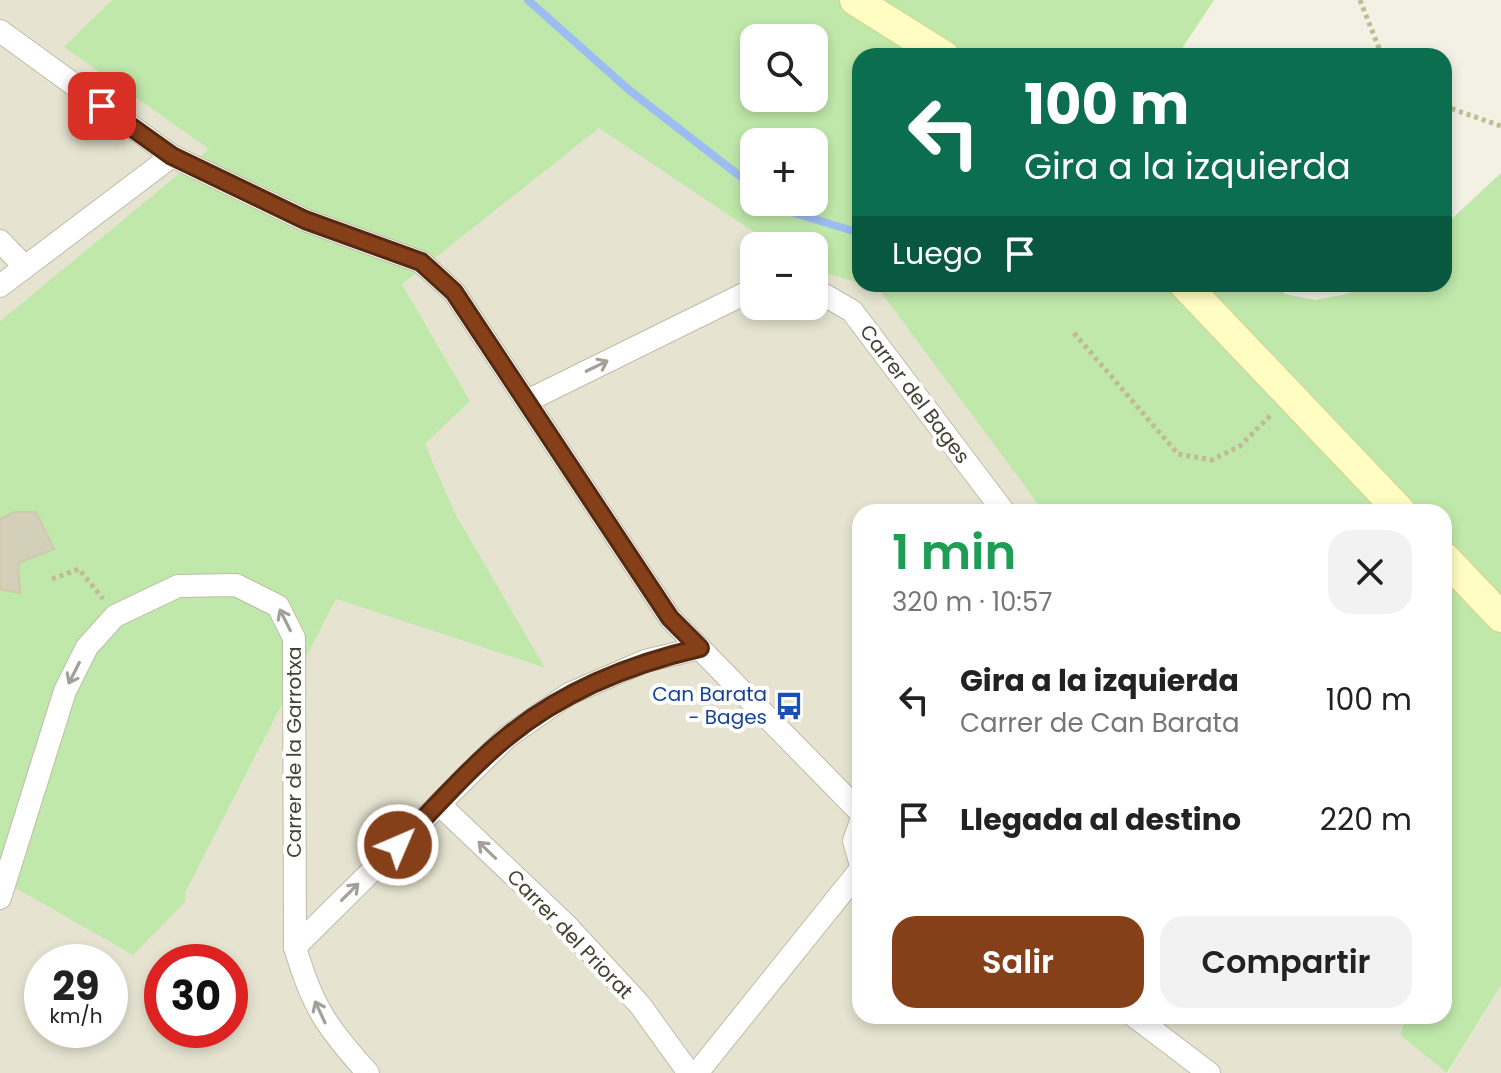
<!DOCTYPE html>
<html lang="es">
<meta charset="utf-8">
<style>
body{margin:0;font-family:Poppins,sans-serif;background:#f2f2f2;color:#222;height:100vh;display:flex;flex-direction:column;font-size:30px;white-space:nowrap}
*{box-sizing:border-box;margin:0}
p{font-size:26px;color:#767676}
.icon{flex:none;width:44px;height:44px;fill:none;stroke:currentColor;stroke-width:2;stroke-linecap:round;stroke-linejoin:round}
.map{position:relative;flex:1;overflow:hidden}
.side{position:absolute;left:852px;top:504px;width:600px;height:520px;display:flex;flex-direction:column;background:#fff;border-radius:24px;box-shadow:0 4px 12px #0003}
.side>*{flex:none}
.banner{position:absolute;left:852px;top:48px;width:600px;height:244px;border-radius:24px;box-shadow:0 4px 12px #0003;background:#0b6e4f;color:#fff;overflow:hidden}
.tools{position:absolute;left:740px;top:24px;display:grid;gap:16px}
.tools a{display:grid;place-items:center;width:88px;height:88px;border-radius:16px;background:#fff;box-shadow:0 4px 12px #0003;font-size:40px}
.speed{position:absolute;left:24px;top:944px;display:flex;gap:16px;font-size:40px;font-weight:700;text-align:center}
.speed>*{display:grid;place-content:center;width:104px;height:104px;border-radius:50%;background:#fff;box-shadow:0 4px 12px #0003;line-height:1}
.speed small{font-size:20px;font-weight:400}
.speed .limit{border:12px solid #d22;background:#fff;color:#111}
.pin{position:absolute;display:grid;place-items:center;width:68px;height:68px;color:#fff;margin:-34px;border-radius:16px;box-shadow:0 4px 12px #0006}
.me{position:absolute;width:88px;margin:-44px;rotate:45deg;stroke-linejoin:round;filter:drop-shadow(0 0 6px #0008)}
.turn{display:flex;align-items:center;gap:28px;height:168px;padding:0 40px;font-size:36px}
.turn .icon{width:104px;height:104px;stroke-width:2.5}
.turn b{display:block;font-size:56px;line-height:68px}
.then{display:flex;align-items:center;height:76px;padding:0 40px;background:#0003;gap:16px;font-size:30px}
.round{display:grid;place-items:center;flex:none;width:84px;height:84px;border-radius:24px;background:#f2f2f2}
.headline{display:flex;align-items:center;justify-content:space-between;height:136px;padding:0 40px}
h1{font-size:48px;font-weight:600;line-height:60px;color:#1e9e55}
.cta{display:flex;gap:16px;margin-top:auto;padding:16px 40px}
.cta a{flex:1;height:92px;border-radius:24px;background:#854019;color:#fff;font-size:32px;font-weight:600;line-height:92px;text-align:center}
.cta a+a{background:#f2f2f2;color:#222}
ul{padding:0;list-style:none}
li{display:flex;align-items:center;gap:24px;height:120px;padding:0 40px}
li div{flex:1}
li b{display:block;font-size:30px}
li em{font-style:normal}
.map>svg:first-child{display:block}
.residential{fill:#e6e4d1;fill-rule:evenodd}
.green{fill:#c0e8aa;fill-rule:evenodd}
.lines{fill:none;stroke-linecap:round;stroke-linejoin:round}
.stream{stroke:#9dbdf2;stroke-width:8}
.building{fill:#d4cfb9;stroke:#cfc9ac;stroke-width:2}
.minor-casing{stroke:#bebba6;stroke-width:24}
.secondary-casing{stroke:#d4d191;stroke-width:32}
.path{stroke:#c0ba97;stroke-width:5;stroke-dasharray:4 4;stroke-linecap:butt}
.minor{stroke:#fff;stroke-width:22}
.secondary{stroke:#fffdc1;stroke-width:30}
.oneway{stroke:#a2a099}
.route-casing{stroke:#562a10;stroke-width:20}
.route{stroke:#854019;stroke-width:14}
.labels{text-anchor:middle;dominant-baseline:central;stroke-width:8;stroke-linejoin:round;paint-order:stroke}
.street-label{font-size:20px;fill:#444133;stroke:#fff}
.transit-label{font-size:20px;fill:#164399;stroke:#fff;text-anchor:end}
</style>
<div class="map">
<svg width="1501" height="1073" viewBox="0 0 1501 1073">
<rect width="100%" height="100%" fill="#f2f1e3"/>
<g class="residential">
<polygon points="0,0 112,0 65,47 209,149 0,321"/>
<path d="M 598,127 L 775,246 L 754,246 L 754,306 L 814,306 L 814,270 L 878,287 L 1044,512 L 860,512 L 860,1016 L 1407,1016 L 1400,1035 L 1447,1073 L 0,1073 L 0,879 L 185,902 L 185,893 L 336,599 L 544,668 L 456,515 L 425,444 L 470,401 L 402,284 ZM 42,962 L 110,962 L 110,1030 L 42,1030 ZM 162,962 L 230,962 L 230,1030 L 162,1030 Z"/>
<polygon points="1501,985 1501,1073 1448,1073"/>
</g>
<g class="green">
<path d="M 112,0 L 1214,0 L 1177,56 L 860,56 L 860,283 L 814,270 L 814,246 L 775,246 L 599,128 L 402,284 L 470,401 L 425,444 L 456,515 L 545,668 L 336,599 L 185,893 L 185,902 L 133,955 L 0,879 L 0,321 L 209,149 L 64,47 ZM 754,38 L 814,38 L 814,98 L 754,98 ZM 754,142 L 814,142 L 814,202 L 754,202 Z"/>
<polygon points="1501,173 1501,985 1447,1073 1400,1035 1407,1016 1444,1016 1444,512 1044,512 878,288 866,284 1273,284 1285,294 1315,300 1347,294 1367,284 1444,284 1444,226"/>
</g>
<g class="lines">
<g class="stream">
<polyline points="528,0 629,90 754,187"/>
<polyline points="774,202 784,210 860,233"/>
</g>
</g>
<polygon class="building" points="14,512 36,512 54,549 18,563 20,593 0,589 0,519"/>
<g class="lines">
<defs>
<g id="minor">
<polyline points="0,31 172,156 305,220 421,262 454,292 670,618 860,812"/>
<polyline points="0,241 25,267"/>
<polyline points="0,286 172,156"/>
<polyline points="814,289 852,311 1004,512"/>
<polyline points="527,401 754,289"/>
<polyline points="439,804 566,925 640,1005 689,1073"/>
<polyline points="860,824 854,841 860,862"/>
<path d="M 0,898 L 65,691 L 87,647 L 115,616 L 178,586 L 236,585 L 278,606 L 294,638 L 295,947 C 312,1006 327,1028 368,1073"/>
<polyline points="295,947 507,737 569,694 645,661 700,648"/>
<polyline points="1134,1016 1209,1073"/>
<polyline points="697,1073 860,870"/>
</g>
<g id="secondary">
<polyline points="855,0 944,56"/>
<polyline points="1184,284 1401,512"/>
<polyline points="1444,557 1501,617"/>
</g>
</defs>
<use href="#minor" class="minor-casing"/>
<use href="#secondary" class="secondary-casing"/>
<g class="path">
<polyline points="1360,0 1382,56"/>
<polyline points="1444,106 1501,126"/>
<polyline points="1074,333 1178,454 1212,460 1240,446 1273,413"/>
<polyline points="52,579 79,569 103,599"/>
</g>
<use href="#minor" class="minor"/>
<use href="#secondary" class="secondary"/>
</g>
<defs><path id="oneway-shaft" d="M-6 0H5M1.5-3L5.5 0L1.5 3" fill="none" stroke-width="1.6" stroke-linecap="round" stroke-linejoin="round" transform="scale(2)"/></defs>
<g class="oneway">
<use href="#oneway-shaft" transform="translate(597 366) rotate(-26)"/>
<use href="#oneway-shaft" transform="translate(285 620) rotate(-117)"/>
<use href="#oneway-shaft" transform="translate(74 673) rotate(117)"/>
<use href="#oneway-shaft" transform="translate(487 850) rotate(-136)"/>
<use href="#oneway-shaft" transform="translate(350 892) rotate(-45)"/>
<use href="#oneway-shaft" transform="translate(320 1012) rotate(-115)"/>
</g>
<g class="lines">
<defs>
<path id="route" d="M 102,106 L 172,156 L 305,220 L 421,262 L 454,292 L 670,618 L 700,648 C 630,664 563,691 507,737 C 468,769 434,809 398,845"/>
</defs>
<use href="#route" class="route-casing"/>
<use href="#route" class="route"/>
</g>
<defs>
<symbol id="bus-bare" viewBox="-9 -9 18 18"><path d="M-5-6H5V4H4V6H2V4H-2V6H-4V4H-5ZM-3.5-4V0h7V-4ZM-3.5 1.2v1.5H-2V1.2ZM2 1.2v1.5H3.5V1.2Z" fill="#1a4fb4" stroke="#fff" stroke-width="2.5" paint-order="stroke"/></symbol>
</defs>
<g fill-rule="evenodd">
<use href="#bus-bare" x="769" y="686" width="40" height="40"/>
</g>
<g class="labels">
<g class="street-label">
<text transform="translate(915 394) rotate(53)">Carrer del Bages</text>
<text transform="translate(294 752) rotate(-90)">Carrer de la Garrotxa</text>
<text transform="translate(570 934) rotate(46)">Carrer del Priorat</text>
</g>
<g class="transit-label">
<text x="767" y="694">Can Barata<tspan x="767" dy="23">- Bages</tspan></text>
</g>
</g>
</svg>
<div class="tools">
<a><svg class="icon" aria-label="search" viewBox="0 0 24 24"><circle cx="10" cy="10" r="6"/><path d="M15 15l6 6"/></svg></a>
<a>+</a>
<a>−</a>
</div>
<div class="speed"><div>29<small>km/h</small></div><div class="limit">30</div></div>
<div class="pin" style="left:102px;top:106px;background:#d93025"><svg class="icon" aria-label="arrive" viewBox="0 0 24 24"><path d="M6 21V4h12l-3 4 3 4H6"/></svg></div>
<svg class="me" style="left:398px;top:845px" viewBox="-20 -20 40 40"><circle r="17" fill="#854019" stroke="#fff" stroke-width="3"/><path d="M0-11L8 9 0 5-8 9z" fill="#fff"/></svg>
<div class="banner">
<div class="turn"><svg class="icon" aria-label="left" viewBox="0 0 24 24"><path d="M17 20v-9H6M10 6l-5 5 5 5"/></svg><div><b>100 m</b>Gira a la izquierda</div></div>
<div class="then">Luego<svg class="icon" aria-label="arrive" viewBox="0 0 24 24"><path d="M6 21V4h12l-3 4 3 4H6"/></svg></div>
</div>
<section class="side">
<div class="headline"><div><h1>1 min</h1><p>320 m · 10:57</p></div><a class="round"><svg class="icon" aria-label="close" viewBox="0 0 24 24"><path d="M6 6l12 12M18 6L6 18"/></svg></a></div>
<ul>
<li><svg class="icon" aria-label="left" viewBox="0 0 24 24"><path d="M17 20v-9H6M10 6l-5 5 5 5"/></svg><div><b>Gira a la izquierda</b><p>Carrer de Can Barata</p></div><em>100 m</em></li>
<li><svg class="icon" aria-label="arrive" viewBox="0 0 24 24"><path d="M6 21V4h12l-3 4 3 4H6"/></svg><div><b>Llegada al destino</b></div><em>220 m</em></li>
</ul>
<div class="cta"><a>Salir</a><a>Compartir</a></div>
</section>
</div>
